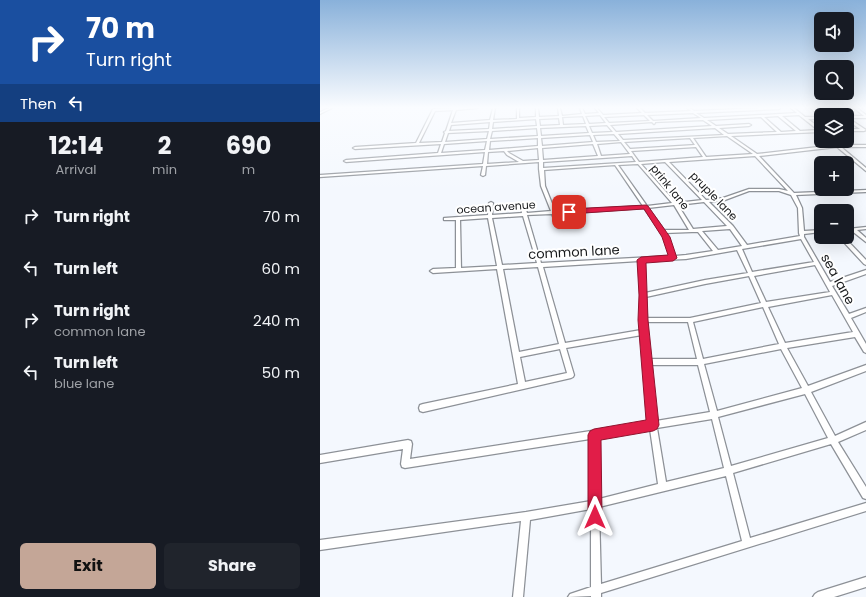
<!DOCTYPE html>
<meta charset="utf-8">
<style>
body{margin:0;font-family:Poppins,sans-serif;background:#20242c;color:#f1f3f6;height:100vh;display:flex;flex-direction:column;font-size:15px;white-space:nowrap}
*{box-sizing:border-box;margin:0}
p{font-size:13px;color:#9ea1a6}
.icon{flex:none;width:22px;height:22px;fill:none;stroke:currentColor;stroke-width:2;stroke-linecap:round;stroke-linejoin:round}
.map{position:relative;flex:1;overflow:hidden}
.panel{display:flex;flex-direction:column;background:#171b24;width:320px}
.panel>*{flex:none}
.banner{background:#1a4fa0;color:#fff;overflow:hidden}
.buttons{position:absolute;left:494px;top:12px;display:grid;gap:8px}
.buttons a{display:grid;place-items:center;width:40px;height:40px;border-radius:6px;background:#171b24;box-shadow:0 4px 16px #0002;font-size:20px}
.pin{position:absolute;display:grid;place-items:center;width:34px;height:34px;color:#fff;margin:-17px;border-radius:8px;box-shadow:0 2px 6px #0006}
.me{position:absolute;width:44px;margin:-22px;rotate:0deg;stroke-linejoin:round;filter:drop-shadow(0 0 3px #0008)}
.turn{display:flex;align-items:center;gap:14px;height:84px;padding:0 20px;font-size:18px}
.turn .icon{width:52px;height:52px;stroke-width:2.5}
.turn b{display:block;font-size:28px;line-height:34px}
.then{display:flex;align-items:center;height:38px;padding:0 20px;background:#0003;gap:8px;font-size:15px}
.eta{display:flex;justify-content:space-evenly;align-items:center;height:68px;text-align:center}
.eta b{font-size:24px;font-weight:700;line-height:28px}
.cta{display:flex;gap:8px;margin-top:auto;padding:8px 20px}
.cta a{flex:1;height:46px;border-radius:6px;background:#c4a697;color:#111;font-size:16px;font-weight:700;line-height:46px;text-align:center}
.cta a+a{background:#20242c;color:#f1f3f6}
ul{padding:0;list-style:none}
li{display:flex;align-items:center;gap:12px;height:52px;padding:0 20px}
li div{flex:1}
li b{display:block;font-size:15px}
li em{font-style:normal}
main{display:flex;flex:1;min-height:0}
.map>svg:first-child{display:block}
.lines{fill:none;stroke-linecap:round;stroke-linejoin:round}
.minor-casing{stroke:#8d9197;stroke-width:2.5}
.minor{fill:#fff;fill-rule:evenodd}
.route{fill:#e11d48;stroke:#92132f}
.labels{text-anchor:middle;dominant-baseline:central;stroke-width:4;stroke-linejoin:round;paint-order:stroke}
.far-street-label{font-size:11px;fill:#17191b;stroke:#fff}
.street-label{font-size:13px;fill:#17191b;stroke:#fff}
</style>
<main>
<section class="panel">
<div class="banner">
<div class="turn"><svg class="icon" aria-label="right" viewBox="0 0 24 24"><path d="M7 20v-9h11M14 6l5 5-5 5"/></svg><div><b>70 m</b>Turn right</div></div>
<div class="then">Then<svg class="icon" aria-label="left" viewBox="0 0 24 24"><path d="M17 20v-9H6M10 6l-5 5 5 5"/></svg></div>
</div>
<div class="eta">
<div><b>12:14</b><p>Arrival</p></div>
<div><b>2</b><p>min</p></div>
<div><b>690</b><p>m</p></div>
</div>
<ul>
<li><svg class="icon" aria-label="right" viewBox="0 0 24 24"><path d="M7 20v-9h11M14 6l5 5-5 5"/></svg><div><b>Turn right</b></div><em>70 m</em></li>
<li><svg class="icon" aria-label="left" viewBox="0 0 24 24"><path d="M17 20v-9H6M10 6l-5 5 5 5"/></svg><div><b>Turn left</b></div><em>60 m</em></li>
<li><svg class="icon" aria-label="right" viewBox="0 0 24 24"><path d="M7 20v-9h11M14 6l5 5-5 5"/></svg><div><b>Turn right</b><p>common lane</p></div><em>240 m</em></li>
<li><svg class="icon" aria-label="left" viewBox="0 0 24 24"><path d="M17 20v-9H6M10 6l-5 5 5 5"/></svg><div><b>Turn left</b><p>blue lane</p></div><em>50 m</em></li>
</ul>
<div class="cta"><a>Exit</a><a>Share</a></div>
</section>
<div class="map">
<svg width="546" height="597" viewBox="0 0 546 597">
<rect width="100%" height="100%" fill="#f4f8fe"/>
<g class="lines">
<defs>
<g id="minor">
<polygon points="9,108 12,108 0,114 0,112"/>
<path d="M 134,108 L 157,108 L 136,110 L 131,123 L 170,120 L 173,108 L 175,108 L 173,120 L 197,119 L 197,108 L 199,108 L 199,118 L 216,117 L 216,108 L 218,108 L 219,117 L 239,116 L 238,108 L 240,108 L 242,116 L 262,114 L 260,108 L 262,108 L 265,114 L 279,113 L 275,108 L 277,108 L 283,115 L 322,113 L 317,108 L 320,108 L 325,113 L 371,111 L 367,108 L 370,108 L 374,111 L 439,108 L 460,108 L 459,109 L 376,113 L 384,118 L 477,113 L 471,108 L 474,108 L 485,117 L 501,117 L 501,119 L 488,119 L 501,129 L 501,132 L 411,136 L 437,154 L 515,145 L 510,141 L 514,141 L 519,145 L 546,145 L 546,147 L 521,147 L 546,168 L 546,171 L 517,147 L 439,156 L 474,193 L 546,190 L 546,192 L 476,195 L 482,208 L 484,231 L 501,230 L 501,232 L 484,234 L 484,237 L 510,282 L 546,270 L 546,274 L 512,286 L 529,314 L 546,308 L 546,312 L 531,318 L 546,344 L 546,353 L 544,352 L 535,337 L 467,348 L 488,386 L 546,365 L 546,371 L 491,392 L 515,436 L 546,422 L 546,430 L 518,442 L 546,487 L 546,499 L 543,498 L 511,444 L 413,473 L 430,538 L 546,503 L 546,511 L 281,593 L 281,597 L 271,597 L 271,596 L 248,597 L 250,594 L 271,587 L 271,509 L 210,520 L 203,597 L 193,597 L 201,521 L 0,550 L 0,540 L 206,512 L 271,501 L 270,439 L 85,468 L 82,467 L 81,464 L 83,449 L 0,463 L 0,455 L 88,440 L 91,441 L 92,444 L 90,459 L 329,422 L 323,362 L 322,335 L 246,348 L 254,375 L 253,377 L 251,378 L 103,412 L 100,411 L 99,408 L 100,405 L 103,404 L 198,384 L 177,269 L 113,273 L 110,271 L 113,269 L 136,268 L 136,220 L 124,220 L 124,218 L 168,215 L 169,203 L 171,202 L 173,203 L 172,215 L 202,213 L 200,204 L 202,203 L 204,204 L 207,213 L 231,211 L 221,186 L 219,169 L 219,162 L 166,166 L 165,175 L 163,176 L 161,175 L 163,166 L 0,177 L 0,175 L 163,164 L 165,152 L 26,162 L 24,161 L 26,160 L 118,153 L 121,144 L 35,149 L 33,148 L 35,147 L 96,143 L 113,109 ZM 133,110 L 126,131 L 124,132 L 125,133 L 122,142 L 99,143 L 115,111 ZM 373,113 L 381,118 L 333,121 L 327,115 ZM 280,115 L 286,123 L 269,124 L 265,116 ZM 324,115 L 330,121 L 289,123 L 284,117 ZM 479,115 L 498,130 L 480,131 L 462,116 ZM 263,116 L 266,124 L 243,125 L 242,117 ZM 458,116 L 476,131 L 461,132 L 444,117 ZM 441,117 L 457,132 L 408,134 L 399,128 L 429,126 L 431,125 L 429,124 L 396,126 L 387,120 ZM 239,118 L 240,125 L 220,126 L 219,119 ZM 216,119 L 217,126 L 172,129 L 173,122 ZM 383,120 L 392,126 L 296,132 L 290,125 L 332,122 L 334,124 L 335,123 L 335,122 ZM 170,122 L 169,129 L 129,131 L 131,125 ZM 287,125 L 293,132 L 272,133 L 269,126 ZM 266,126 L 269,133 L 221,136 L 220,128 ZM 217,128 L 218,136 L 170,139 L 172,131 ZM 395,128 L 404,135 L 303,140 L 298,134 ZM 169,131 L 167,139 L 125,142 L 128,133 ZM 294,134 L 300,141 L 276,142 L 273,135 ZM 270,135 L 273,142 L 222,146 L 221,138 ZM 407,136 L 433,154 L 386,157 L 373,138 ZM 218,138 L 218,146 L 169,150 L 170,141 ZM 370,138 L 375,145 L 310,149 L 304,142 ZM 167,141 L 165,150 L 121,153 L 124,144 ZM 301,142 L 310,154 L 281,156 L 277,144 ZM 273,144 L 278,156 L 223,160 L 222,148 ZM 376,147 L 383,157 L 319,162 L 311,151 ZM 218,148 L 219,160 L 203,161 L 189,153 L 187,151 ZM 184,151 L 187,155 L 199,162 L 167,164 L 168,152 ZM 312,156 L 316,162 L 223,168 L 223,162 ZM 435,156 L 468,191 L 459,189 L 429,189 L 403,198 L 386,200 L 349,162 ZM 345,162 L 382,200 L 356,203 L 321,164 ZM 318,164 L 352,203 L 327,206 L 298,165 ZM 295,165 L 323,206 L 235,211 L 225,186 L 224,170 ZM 429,191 L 459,191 L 471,195 L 478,208 L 479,232 L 479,233 L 480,236 L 427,245 L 413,226 L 389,202 L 405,200 ZM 384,202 L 407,226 L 373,229 L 358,205 ZM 354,205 L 369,230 L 344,230 L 328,208 ZM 324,208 L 344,237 L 350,256 L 221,263 L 207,215 L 232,214 L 237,227 L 239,228 L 241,227 L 236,214 ZM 203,216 L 217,263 L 182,265 L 172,218 ZM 168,218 L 177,266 L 141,268 L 140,220 ZM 410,229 L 422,246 L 398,250 L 382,231 ZM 372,232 L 378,232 L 393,251 L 366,255 L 355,256 L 348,237 L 346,233 ZM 481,239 L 494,262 L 432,272 L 422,249 ZM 417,250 L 428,273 L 385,280 L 325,293 L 324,261 L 366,259 ZM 319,261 L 321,318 L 320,320 L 321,322 L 321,330 L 245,343 L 223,267 ZM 495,265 L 510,292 L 446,302 L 434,276 ZM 218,267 L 239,344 L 199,352 L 183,269 ZM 429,276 L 441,303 L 370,318 L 327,318 L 326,297 L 385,284 ZM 512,295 L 533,332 L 465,343 L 448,307 ZM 443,307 L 459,344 L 383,359 L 373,322 ZM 327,322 L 368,322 L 377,359 L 329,359 ZM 240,349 L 247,373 L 205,382 L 200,357 ZM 461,349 L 482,388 L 397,411 L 384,364 ZM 330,365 L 378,365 L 390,412 L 336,421 ZM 485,394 L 508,438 L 411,466 L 398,417 ZM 392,419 L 404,468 L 346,482 L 337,428 ZM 330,429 L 338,484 L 279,499 L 278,438 ZM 406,476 L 422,541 L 281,584 L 279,507 Z"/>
<polygon points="491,108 494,108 502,115 500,116"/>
<polygon points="511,108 514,108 523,115 520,115"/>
<polygon points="534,108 537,108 546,115 546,118 527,118 527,116 544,116"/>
<polygon points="527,118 528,118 546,130 544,131 527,131 527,129 540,129 527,120"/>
<polygon points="546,227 546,229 537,230 546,238 546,242 532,231 527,231 527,229"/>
<polygon points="519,237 524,237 546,260 546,265 544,264"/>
<polygon points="546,577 546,587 514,597 493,597 495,594 498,592"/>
</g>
</defs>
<use href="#minor" class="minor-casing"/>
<use href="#minor" class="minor"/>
</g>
<linearGradient id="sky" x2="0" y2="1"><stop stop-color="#89b1da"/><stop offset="0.56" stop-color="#fafcff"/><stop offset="1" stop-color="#fafcff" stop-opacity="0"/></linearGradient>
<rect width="546" height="192" fill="url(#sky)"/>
<polygon class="route" points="326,205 328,206 350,237 357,258 353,261 326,263 328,320 339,425 337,429 333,431 281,440 282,517 280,522 275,524 270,522 268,517 268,435 270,431 274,429 326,420 318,320 319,295 317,260 321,257 348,255 342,237 324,209 249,214 245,212 249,209"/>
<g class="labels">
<g class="far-street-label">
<text transform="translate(350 187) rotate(51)">prink lane</text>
<text transform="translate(394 196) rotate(46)">pruple lane</text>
<text transform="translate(176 207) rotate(-4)">ocean avenue</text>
</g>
<g class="street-label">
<text transform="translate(254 252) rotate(-3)">common lane</text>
<text transform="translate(518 279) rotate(61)">sea lane</text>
</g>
</g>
</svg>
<div class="buttons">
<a><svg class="icon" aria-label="sound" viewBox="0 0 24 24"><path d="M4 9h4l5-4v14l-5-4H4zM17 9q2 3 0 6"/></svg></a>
<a><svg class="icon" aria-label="search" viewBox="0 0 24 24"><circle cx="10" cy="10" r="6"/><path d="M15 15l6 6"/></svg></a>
<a><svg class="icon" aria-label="layers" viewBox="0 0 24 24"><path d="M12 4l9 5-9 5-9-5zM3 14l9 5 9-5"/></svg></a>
<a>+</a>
<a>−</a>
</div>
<div class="pin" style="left:249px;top:212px;background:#d93025"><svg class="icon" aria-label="arrive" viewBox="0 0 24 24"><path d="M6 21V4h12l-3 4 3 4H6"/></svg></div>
<svg class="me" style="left:275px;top:517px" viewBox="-20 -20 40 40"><path d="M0-17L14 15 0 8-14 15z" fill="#e11d48" stroke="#fff" stroke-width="4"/></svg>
</div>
</main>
